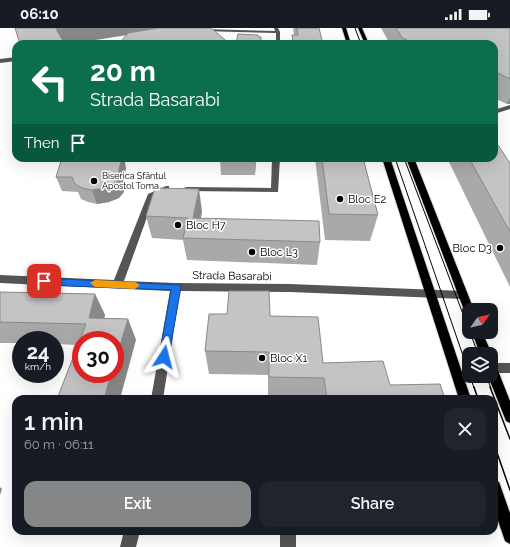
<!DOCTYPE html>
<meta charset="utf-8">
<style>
body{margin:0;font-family:Raleway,sans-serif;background:#20242c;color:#f1f3f6;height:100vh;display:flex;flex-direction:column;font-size:15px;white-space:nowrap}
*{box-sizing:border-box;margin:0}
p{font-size:13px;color:#9ea1a6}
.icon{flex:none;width:22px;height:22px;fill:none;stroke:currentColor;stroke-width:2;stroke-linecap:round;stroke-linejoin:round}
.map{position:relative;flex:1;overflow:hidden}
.panel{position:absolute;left:12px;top:367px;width:486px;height:140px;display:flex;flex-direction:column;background:#171b24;border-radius:12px;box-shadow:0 4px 16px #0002}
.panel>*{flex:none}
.guide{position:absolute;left:12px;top:12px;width:486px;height:122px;border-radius:12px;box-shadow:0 4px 16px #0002;background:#0b6e4f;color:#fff;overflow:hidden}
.needle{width:26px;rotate:56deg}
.tools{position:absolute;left:462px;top:275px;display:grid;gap:8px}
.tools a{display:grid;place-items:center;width:36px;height:36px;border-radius:8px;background:#171b24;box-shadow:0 4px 16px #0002;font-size:20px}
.speed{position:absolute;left:12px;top:303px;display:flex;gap:8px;font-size:20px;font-weight:700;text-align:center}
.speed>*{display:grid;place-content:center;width:52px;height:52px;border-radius:50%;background:#171b24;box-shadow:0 4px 16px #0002;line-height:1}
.speed small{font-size:10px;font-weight:400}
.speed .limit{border:6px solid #d22;background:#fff;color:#111}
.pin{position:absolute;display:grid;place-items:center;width:34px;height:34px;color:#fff;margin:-17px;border-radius:8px;box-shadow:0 2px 6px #0006}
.me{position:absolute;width:44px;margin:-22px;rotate:9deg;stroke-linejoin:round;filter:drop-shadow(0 0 3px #0008)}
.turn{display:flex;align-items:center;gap:14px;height:84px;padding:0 12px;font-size:18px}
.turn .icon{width:52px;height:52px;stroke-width:2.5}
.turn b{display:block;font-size:28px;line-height:34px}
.then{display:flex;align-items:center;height:38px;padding:0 12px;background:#0003;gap:8px;font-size:15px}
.round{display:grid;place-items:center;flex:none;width:42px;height:42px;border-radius:12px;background:#20242c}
.head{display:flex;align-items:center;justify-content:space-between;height:68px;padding:0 12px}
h1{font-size:24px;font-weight:600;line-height:30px}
.action{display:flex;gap:8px;margin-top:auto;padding:8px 12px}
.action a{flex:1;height:46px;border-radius:12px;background:#858687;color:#fff;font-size:16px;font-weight:600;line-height:46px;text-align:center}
.action a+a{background:#20242c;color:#f1f3f6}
.status{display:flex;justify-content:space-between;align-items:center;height:28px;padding:0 20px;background:#171b24;direction:ltr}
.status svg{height:11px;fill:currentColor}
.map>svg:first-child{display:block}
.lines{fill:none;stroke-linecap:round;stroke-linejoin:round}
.major-casing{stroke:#dbdbdb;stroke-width:2}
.minor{fill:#555;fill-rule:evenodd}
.major{fill:#000;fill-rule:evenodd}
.tram-far1{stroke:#000;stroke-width:1}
.tram{stroke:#000;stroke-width:1.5}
.wall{fill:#a9a9a9}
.shaded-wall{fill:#898989}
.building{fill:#c4c4c4;stroke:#898989}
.route{fill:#1a73e8;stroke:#114b97}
.slow{fill:#f59e0b}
.poi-dot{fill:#000;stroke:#fff;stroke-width:1.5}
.labels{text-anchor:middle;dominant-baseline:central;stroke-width:3;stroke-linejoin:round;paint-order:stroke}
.far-poi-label{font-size:9px;fill:#000;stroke:#fff;text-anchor:start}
.poi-label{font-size:11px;fill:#000;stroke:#fff;text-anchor:start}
.street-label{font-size:11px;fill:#000;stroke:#fff}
</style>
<div class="status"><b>06:10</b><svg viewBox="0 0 49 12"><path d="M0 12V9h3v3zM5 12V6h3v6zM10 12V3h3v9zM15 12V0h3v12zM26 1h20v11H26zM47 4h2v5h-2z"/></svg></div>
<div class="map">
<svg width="510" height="519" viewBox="0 0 510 519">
<rect width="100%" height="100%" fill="#fff"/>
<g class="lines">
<defs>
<g id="major">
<polygon points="342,0 346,0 351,16 347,16"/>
<polygon points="358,0 362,0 369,16 365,16"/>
<polygon points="382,130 390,130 471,371 459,371"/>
<polygon points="406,130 414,130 474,282 469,282 469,286 465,285 464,282"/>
<polygon points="472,304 482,304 492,326 491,327 491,326 480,326"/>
<polygon points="491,334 495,335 510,373 510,395 506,393 488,348 491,348"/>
<polygon points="494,452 499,454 510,485 510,516 505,513 494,481"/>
</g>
</defs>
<use href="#major" class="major-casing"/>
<g class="minor">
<polygon points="274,0 278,0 280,4 280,16 276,16 276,5 201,3 199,2 201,1 275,3"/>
<polygon points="135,10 137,12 113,16 102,16"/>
<polygon points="16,29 16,33 0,35 0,31"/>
<polygon points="510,77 510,81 494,86 494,82"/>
<polygon points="272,130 280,130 278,164 186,163 182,161 186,159 271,160"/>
<polygon points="166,158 169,158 169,162 155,167 124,253 176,255 290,256 463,263 467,264 468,267 467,270 463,271 290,264 180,263 163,371 151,371 170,263 0,255 0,247 114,252 148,166"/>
<rect x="491" y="335" width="19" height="10"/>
<polygon points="124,503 140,503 136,519 120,519"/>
<rect x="280" y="503" width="16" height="16"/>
</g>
<use href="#major" class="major"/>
<g class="tram-far1">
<polyline points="355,0 361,16"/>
<polyline points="395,130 469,345"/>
<polyline points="404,130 469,302"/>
<polyline points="470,304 478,326"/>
<polyline points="470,348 474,360"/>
<polyline points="486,348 491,360"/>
</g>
<g class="tram">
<polyline points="474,359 478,371"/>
<polyline points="490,359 510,411"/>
<polyline points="494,416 510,462"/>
</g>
</g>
<g class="wall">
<polygon points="293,0 319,0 323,16 292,16 292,7 294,7"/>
<polygon points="381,0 510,0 510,76 507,76 494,70 494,16 390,16"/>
<polygon points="220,130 256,130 255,147 221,147"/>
<polygon points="315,130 363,130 378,187 370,213 325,212"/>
<polygon points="447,130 494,130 510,135 510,259"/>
<polygon points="63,131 126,140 123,156 124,164 119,170 109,174 97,176 88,174 81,171 78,164 62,163 56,149"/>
<polygon points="202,183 201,190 320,214 317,237 187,232 183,212 152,210 146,188"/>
<polygon points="0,264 95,266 105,287 104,290 128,291 136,312 78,317 55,316 55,312 21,312 21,315 0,315"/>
<polygon points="270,288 323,335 390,357 445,371 268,371 268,347 209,346 205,323"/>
</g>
<g class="shaded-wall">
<polygon points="61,0 192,0 134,6 70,16 61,16 56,1"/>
<polygon points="510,70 510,76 507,76"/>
<polygon points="122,130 124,130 126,140 123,156 124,164 119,170 109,174 97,176 92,162 119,141"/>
<polygon points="255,130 256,130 255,147"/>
<polygon points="199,161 202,183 197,210 193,190"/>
<polygon points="95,266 105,287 99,311 89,290"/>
<polygon points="128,291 136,312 120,371 104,371 111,346 115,346 115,334"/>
<polygon points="0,459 2,461 0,467"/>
</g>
<g class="building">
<polygon points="15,0 61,0 56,1 65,16 20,16"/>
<polygon points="158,0 211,0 230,16 119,16 128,5"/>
<polygon points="297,0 319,0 323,16 293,16 292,7 298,7"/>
<polygon points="396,0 510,0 510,51 494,43 494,16 436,16 430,13 432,16 409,16 406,11 403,11"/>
<polygon points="238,6 258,7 258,9 261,9 261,16 236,16"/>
<polygon points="494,111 510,135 510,204 469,130 494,130"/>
<polygon points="62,130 122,130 119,141 119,150 115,155 105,160 92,162 82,160 75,156 72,149 56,149"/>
<polygon points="322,130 363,130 378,187 329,186"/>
<polygon points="155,160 199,161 193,190 319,193 320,214 183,210 188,190 146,188"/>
<polygon points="229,263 269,263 270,288 318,289 323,335 383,333 390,357 440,356 445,371 327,371 324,350 269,349 269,324 205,323 209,286 227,286"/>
<polygon points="0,264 95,266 89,290 128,291 115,334 115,312 81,312 81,346 111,346 104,371 57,371 86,296 0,294"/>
</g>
<polygon class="route" points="44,250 179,257 181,259 168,332 164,334 161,332 159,329 171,262 44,257 40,253"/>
<polygon class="slow" points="95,252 135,254 140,257 135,261 95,259 90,255"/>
<g class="poi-dot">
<circle cx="94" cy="153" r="4"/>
<circle cx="340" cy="171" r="4"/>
<circle cx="178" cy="197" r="4"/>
<circle cx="500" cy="220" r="4"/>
<circle cx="252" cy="224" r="4"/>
<circle cx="262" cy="330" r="4"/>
</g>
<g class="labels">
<g class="far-poi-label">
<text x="102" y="148">Biserica Sfântul<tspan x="102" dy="10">Apostol Toma</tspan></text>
</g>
<g class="poi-label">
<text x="348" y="171">Bloc E2</text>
<text x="186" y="197">Bloc H7</text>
<text x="492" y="220" text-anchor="end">Bloc D3</text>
<text x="260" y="224">Bloc L3</text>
<text x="270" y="330">Bloc X1</text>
</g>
<g class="street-label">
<text transform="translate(232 248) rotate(1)">Strada Basarabi</text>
</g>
</g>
</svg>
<div class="tools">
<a><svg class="needle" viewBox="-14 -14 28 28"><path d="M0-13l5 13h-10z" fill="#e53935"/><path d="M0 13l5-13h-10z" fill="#9ea1a6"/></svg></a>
<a><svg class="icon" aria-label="layers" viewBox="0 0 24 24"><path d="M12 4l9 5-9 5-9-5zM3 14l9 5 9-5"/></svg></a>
</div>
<div class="speed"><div>24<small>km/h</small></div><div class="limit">30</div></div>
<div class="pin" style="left:44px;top:253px;background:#d93025"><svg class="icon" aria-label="arrive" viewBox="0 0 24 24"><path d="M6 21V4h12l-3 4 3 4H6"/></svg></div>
<svg class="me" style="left:164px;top:329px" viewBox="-20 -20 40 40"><path d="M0-17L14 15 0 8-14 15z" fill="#1a73e8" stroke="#fff" stroke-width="4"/></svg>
<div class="guide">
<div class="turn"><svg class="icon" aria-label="left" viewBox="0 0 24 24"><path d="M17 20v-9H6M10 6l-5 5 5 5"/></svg><div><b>20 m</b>Strada Basarabi</div></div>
<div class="then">Then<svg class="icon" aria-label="arrive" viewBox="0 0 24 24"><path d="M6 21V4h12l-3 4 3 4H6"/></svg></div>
</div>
<section class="panel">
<div class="head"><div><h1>1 min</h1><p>60 m · 06:11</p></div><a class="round"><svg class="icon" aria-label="close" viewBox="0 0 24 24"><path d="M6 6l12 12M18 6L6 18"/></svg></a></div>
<div class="action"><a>Exit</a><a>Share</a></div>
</section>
</div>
